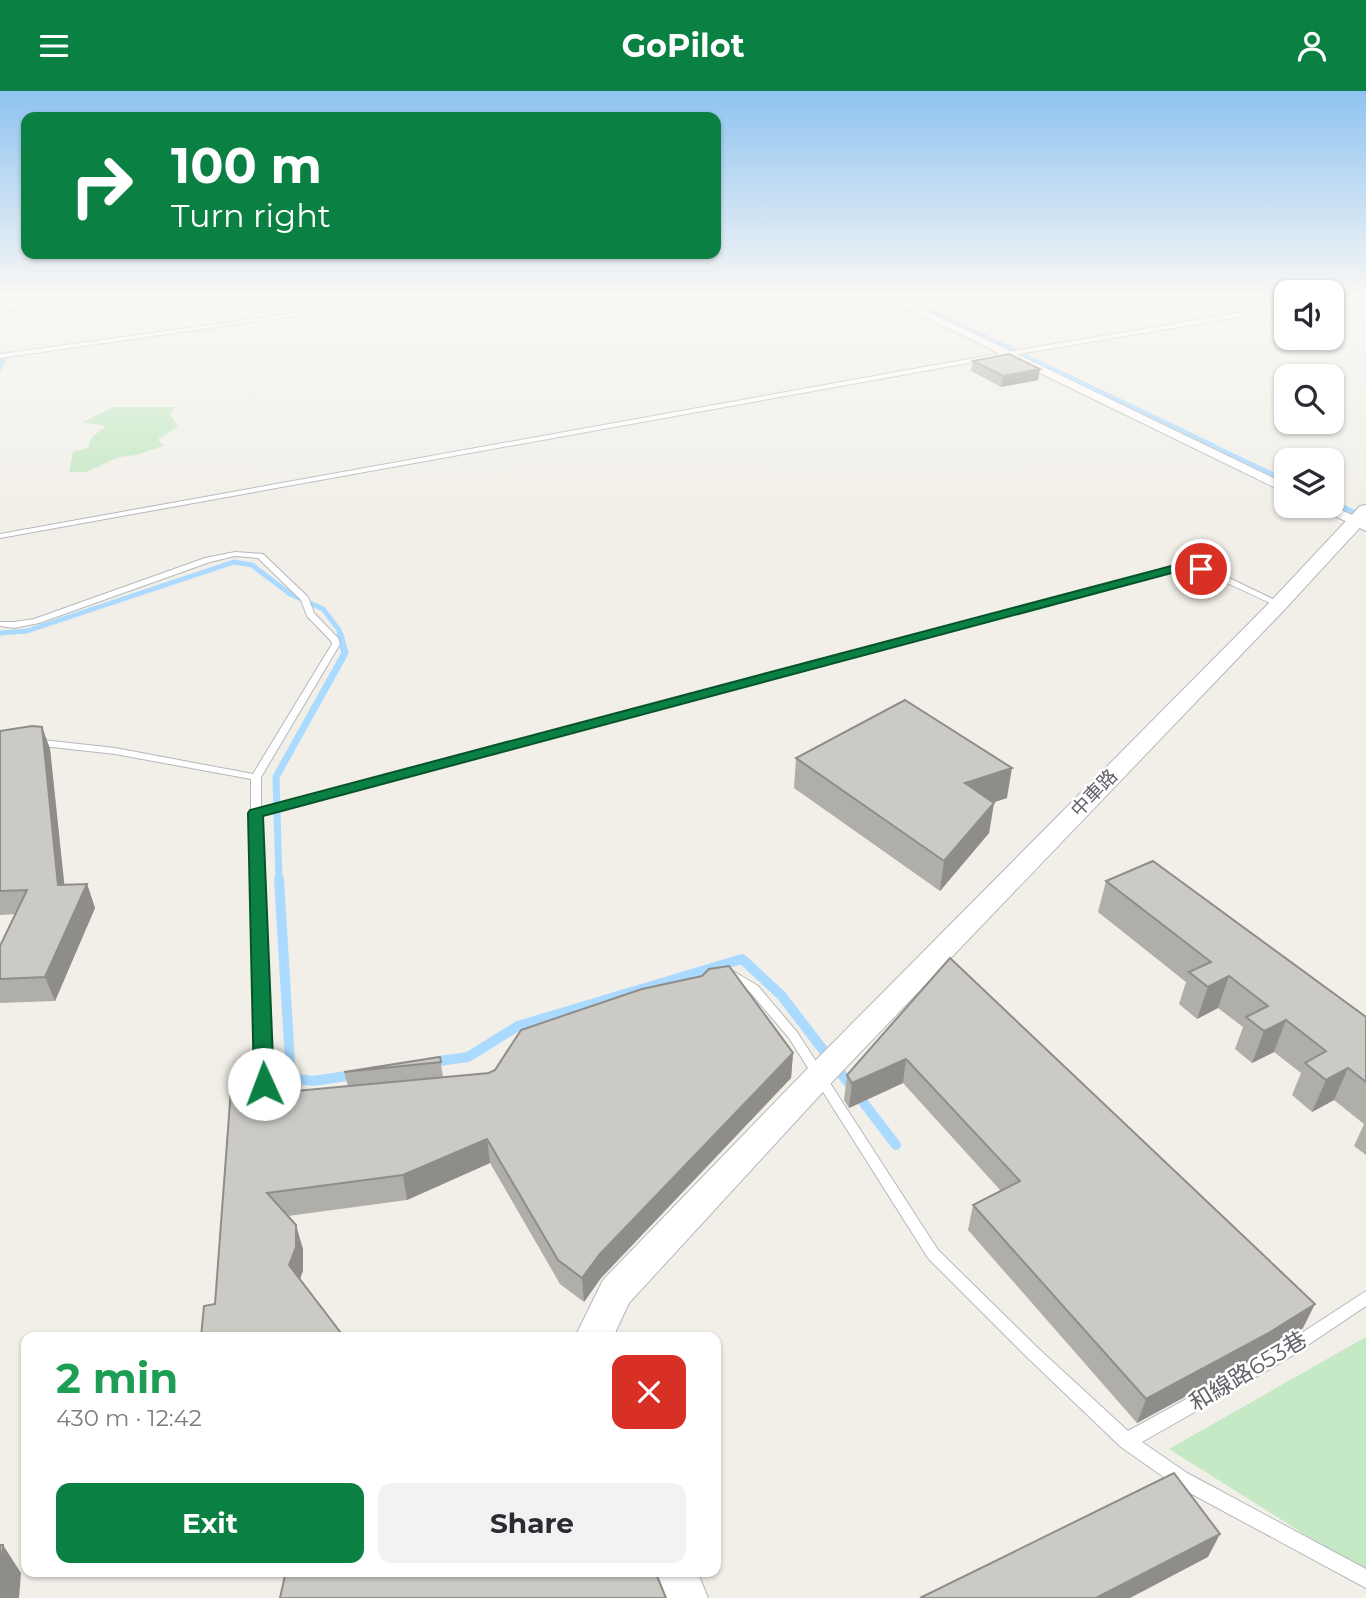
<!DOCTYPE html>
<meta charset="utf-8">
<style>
body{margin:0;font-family:Montserrat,"Noto Sans TC",sans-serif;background:#f2f2f3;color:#2b2b33;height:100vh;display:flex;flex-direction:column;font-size:26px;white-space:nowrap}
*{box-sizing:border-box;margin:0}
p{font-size:23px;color:#7c7c81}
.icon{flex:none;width:38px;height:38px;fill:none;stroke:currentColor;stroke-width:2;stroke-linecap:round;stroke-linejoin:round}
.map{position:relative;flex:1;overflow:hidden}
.side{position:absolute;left:21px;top:1241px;width:700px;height:245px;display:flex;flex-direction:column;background:#fff;border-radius:14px;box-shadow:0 2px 5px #0004}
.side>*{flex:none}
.guide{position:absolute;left:21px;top:21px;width:700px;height:147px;border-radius:14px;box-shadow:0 2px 5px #0004;background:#0b8043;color:#fff;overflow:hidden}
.buttons{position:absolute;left:1274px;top:189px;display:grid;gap:14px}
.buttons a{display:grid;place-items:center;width:70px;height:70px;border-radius:14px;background:#fff;box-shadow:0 2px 5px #0004;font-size:35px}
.pin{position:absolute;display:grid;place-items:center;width:60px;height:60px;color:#fff;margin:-30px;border:4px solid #fff;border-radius:50%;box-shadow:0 2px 7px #0007}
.me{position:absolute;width:77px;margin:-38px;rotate:358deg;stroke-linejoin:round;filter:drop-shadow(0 0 5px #0008)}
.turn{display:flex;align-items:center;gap:24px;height:147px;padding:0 35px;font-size:32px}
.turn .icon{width:91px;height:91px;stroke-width:2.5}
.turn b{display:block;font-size:49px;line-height:60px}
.round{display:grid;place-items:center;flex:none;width:74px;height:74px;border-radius:14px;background:#f2f2f3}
.overview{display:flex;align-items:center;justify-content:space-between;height:119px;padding:0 35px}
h1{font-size:42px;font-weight:700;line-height:52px;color:#1e9e55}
.action{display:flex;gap:14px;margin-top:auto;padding:14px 35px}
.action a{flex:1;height:80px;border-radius:14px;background:#0b8043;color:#fff;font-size:28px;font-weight:700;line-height:80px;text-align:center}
.action a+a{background:#f2f2f3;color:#2b2b33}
header{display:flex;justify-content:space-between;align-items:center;height:91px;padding:0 35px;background:#0b8043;color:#fff;font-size:32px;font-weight:700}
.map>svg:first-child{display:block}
.green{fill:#c5e8c5}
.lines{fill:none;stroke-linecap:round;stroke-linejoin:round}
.stream-far3{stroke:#aadaff;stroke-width:4.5}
.stream-far2{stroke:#aadaff;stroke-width:5}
.stream-far1{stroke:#aadaff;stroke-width:7}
.stream{stroke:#aadaff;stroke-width:10}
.service-casing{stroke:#b5b8bc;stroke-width:2}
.minor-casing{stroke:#b5b8bc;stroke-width:2}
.tertiary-casing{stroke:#b5b8bc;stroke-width:2}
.service{fill:#fff;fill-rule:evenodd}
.minor{fill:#fff;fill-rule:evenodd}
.tertiary{fill:#fff;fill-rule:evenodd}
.wall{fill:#afaea9}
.shaded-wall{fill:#8f8d8a}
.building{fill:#cccac5;stroke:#8f8d8a;stroke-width:2}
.route{fill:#0b8043;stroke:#07532c;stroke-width:2}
.labels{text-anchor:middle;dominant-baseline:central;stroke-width:5;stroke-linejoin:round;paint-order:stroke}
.street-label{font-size:19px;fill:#5f6368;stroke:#fff}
.near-street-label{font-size:23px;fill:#5f6368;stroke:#fff}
</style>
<header><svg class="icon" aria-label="menu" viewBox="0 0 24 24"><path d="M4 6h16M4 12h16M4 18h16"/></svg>GoPilot<svg class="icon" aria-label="person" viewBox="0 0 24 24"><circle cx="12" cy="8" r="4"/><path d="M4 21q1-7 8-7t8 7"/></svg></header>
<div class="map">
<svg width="1366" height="1507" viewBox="0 0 1366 1507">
<rect width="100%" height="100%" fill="#f1efe8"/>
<g class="green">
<polygon points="114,316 175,316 170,323 178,336 158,348 163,355 136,364 119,366 86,381 69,381 73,361 88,357 92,346 106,335 83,331"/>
<polygon points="1366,1246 1366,1482 1169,1358"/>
</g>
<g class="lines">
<g class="stream-far3">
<polyline points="903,206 1214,355"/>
<polyline points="0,269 4,269 0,277"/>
</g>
<g class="stream-far2">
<polyline points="1210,354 1286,390"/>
<polyline points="1332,411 1366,427"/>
<polyline points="0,542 27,540 234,471 252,474 290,503 323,518 339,539 341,546"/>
</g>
<polyline class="stream-far1" points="279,790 276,686 345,562 340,544"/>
<g class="stream">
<polyline points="279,788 291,987 313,990 354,984"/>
<polyline points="433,971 468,966 518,935 742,868 781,904 896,1054"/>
</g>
<defs>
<g id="service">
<polygon points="410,206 426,206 0,267 0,263"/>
<polygon points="1332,206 1345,206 1332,210"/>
<polygon points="1286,214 1286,218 1007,265 0,447 0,443 1007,261"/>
<path d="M 235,461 L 263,463 L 308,506 L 314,522 L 338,547 L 340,553 L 261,686 L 261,717 L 1179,474 L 1192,475 L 1221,483 L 1283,513 L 1282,515 L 1276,515 C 1244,500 1214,483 1179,478 L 261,723 L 261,794 L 270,992 L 283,1012 L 281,1016 L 276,1017 L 271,1016 L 258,993 L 251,794 L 251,688 L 115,663 L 34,654 L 29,651 L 34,648 L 115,657 L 253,683 L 332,553 L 331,550 L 307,525 L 301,509 L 258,467 L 235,465 L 210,471 L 39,532 L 14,537 L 0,535 L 0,531 L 14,531 L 34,528 L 205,467 Z"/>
<polygon points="730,878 758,895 797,941 938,1159 1040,1259 1128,1340 1274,1260 1366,1200 1366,1215 1284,1270 1142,1351 1187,1382 1366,1478 1366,1497 1175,1394 1121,1356 1030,1269 928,1167 789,947 750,901 728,887 723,886 721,883 723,880"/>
</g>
<g id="minor">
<polygon points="27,206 43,206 0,223 0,216"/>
<polygon points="884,206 898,206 1286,393 1286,402"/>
<polygon points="1314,415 1332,415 1366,430 1366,440"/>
</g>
<g id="tertiary">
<polygon points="1366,414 1366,430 1286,517 832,991 629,1212 613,1246 575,1246 603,1189 810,975 1272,509 1360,415"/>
<polygon points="651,1480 697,1480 708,1507 663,1507"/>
</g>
</defs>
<use href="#service" class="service-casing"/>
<use href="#minor" class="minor-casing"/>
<use href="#tertiary" class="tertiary-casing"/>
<use href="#service" class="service"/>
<use href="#minor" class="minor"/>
<use href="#tertiary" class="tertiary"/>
</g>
<g class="wall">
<polygon points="973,270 1040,278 1038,289 1001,296 971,280"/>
<polygon points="42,636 50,658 64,794 87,793 95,817 55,910 0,912 0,855 16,823 0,824 0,640"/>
<polygon points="796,667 1007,707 994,711 989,742 940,800 794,697"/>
<polygon points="1106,790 1366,926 1366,1064 1354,1055 1364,1033 1334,1009 1312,1021 1292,1004 1301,982 1274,961 1252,972 1235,958 1243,936 1218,917 1197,928 1179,913 1186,891 1098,821"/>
<polygon points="950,867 1303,1237 1256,1267 1137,1332 968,1139 973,1114 1001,1100 903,992 849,1017 844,1009 847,984"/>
<polygon points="793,962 791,987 601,1187 584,1211 560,1193 490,1072 407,1109 288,1125 303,1158 303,1180 215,1213 266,1000 274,1002 348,995 344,981 440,966 443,986"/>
</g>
<g class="shaded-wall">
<polygon points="1040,278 1038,289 1001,296 1003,285"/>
<polygon points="42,636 50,658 67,818 58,794"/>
<polygon points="1012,677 1007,707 961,722 965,692"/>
<polygon points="994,712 989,742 940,800 944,770"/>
<polygon points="87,793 95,817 55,910 45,886"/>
<polygon points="1229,885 1218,917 1197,928 1208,896"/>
<polygon points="1286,929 1274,961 1252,972 1264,940"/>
<polygon points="793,962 791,987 601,1187 584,1211 582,1187 600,1163"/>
<polygon points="906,968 903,992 849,1017 852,992"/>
<polygon points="1348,977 1334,1009 1312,1021 1326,989"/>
<polygon points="487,1048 490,1072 407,1109 403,1084"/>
<polygon points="296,1134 303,1158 303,1180 296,1199 289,1174"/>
<polygon points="1315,1213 1303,1237 1256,1267 1137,1332 1146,1308"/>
<polygon points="1220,1443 1208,1466 1130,1507 1096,1507"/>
<polygon points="3,1454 21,1482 19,1507 0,1507 0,1483"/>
</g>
<g class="building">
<polygon points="1009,263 1040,278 1003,285 973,270"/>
<polygon points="905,609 1012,677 965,692 994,712 944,770 796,667"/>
<polygon points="32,635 42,636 58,794 87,793 45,886 0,888 0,855 27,799 0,800 0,640"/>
<polygon points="1153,770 1366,926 1366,991 1348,977 1326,989 1305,972 1326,960 1286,929 1264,940 1246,926 1268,915 1229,885 1208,896 1189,881 1211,871 1106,790"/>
<polygon points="950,867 1315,1213 1267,1243 1146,1308 973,1114 1020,1090 906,968 852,992 847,984"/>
<polygon points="729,875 793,962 600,1163 582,1187 558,1169 487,1048 403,1084 267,1102 296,1134 296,1156 289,1174 344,1246 201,1246 204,1215 215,1213 231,998 262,993 266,1000 274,1002 489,982 495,979 521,939 642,898 702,885 709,878"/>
<polygon points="440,966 441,971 344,981"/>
<polygon points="1174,1382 1220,1443 1096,1507 920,1507"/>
<polygon points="0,1454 3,1454 0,1483"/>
<polygon points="286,1480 655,1480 666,1507 280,1507"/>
</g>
<linearGradient id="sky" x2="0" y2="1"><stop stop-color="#8fc3f1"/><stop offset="0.49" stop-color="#f9f8f5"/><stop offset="1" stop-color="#f9f8f5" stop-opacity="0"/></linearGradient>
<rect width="1366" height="417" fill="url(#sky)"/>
<polygon class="route" points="1175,474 1201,474 1207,478 1201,481 1179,480 263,725 274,993 271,998 264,1001 257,998 254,993 248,722 250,719"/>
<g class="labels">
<g class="street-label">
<text transform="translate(1094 702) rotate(-46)">中車路</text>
</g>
<g class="near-street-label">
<text transform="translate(1248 1280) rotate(-31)">和線路653巷</text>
</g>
</g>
</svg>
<div class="buttons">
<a><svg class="icon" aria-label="sound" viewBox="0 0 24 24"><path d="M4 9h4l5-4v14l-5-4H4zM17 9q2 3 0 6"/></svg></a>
<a><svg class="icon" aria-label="search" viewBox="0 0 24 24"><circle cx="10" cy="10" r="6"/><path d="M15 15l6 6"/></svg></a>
<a><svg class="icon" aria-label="layers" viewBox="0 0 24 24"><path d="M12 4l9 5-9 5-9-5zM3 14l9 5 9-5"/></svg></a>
</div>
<div class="pin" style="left:1201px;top:478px;background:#d93025"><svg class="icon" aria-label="arrive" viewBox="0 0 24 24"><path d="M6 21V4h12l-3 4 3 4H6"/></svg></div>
<svg class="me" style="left:264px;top:993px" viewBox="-20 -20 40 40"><circle r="19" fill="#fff"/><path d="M0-13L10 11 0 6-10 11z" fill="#0b8043"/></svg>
<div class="guide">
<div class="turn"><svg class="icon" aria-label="right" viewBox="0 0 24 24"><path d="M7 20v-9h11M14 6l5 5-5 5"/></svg><div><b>100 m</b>Turn right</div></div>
</div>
<section class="side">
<div class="overview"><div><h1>2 min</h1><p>430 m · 12:42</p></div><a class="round" style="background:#d93025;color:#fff"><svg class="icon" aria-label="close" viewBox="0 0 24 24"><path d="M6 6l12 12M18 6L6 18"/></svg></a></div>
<div class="action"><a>Exit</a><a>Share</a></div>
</section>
</div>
